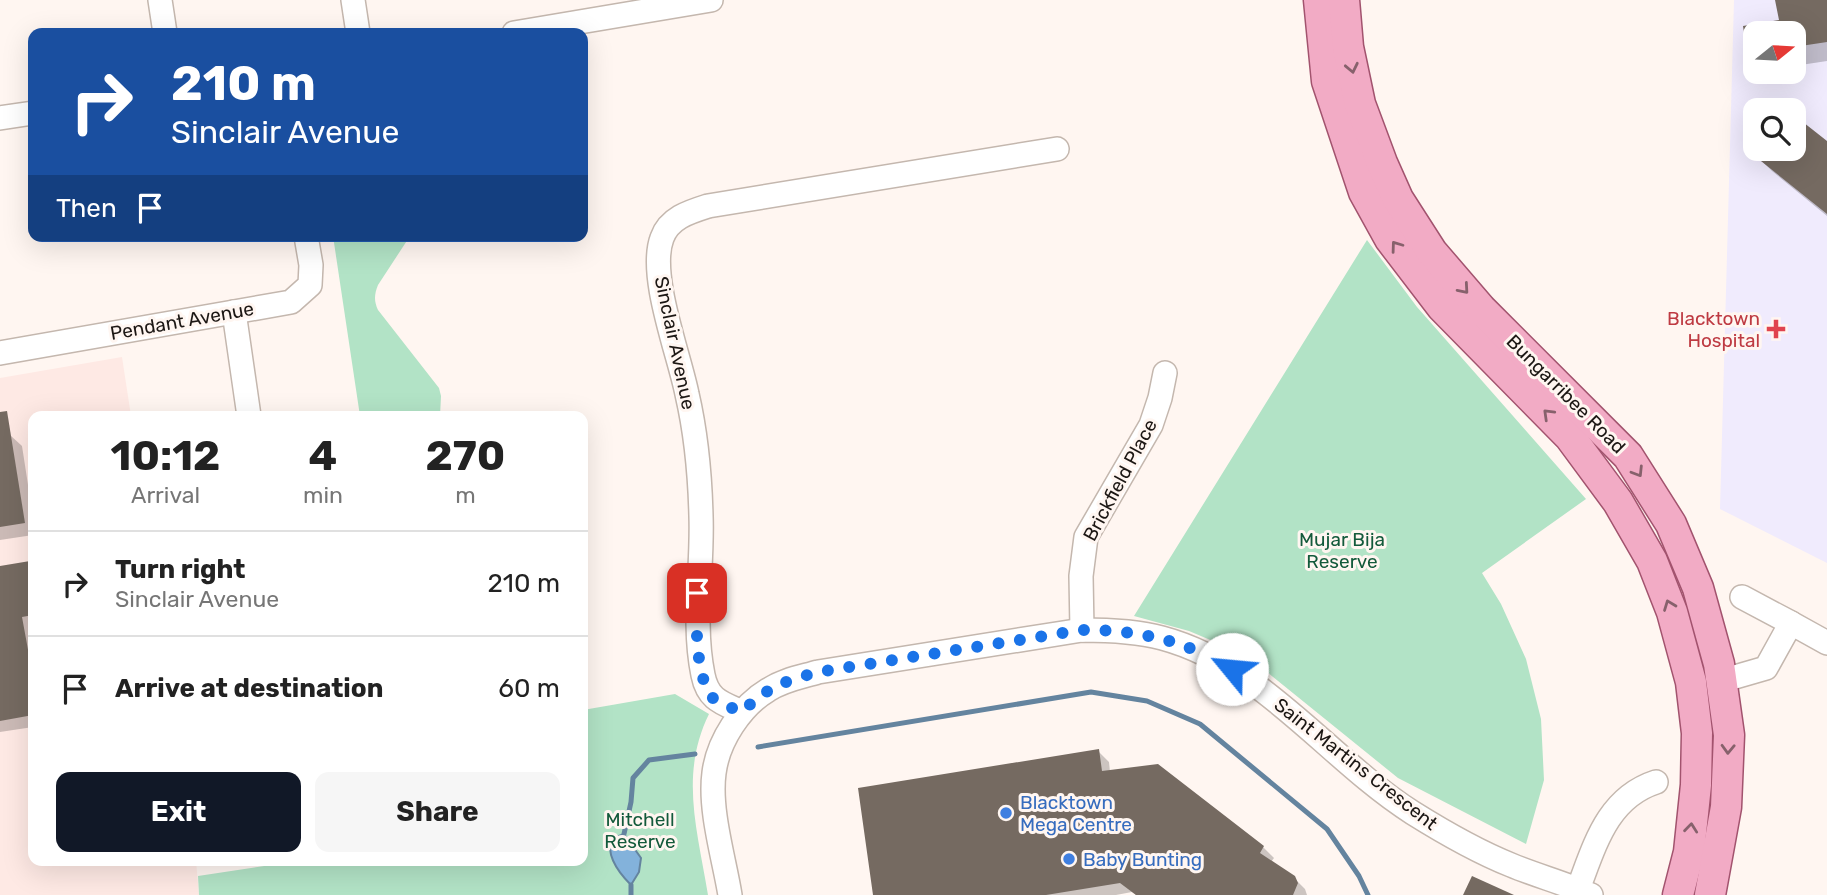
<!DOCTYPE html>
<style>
body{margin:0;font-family:Rubik,sans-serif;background:#f6f6f6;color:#222;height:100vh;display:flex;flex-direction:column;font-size:26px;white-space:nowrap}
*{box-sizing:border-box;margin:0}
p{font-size:23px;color:#767676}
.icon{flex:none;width:38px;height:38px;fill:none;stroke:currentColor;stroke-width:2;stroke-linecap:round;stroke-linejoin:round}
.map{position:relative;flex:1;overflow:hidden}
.drawer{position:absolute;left:28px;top:411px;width:560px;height:455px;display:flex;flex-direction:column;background:#fff;border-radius:14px;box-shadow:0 7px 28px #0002}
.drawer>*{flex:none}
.guide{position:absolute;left:28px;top:28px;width:560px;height:214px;border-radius:14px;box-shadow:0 7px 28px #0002;background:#1a4fa0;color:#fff;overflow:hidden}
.needle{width:46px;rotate:72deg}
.buttons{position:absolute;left:1743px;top:21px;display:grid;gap:14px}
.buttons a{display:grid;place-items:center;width:63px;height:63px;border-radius:14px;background:#fff;box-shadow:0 7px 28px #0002;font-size:35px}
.pin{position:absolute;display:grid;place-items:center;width:60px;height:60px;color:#fff;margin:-30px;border-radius:14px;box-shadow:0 4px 10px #0006}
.me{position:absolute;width:77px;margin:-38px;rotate:298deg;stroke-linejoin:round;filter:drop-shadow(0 0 5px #0008)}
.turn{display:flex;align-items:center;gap:24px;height:147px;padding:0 28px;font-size:32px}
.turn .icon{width:91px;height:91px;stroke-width:2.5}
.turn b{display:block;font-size:49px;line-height:60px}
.then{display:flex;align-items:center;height:66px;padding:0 28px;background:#0003;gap:14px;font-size:26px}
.eta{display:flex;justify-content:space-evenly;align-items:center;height:119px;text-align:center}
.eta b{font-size:42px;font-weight:700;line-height:49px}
.primary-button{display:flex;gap:14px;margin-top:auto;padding:14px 28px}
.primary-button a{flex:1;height:80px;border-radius:14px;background:#111827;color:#fff;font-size:28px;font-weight:700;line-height:80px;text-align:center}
.primary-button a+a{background:#f6f6f6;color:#222}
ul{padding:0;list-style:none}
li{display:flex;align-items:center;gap:21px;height:105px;padding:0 28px;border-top:2px solid #e0e0e0}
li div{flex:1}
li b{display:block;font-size:26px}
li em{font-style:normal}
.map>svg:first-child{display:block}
.education{fill:#fee9e4}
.medical{fill:#f0ebfd;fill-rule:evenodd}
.green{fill:#b2e3c6}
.water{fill:#83b2db;stroke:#64849f;stroke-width:2}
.shadow{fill:#0003}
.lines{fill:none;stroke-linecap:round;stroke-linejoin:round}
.stream{stroke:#64849f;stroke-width:5}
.building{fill:#756a61}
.minor-casing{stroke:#c4b7ae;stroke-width:26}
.major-casing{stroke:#a2536e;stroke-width:33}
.minor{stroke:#fff;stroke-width:23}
.major{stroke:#f2abc5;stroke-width:30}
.oneway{stroke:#87616c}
.route{stroke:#1a73e8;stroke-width:12;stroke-dasharray:0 21.6}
.health-dot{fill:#e0444e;stroke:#fff6f1;stroke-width:2.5}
.shop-dot{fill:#3f7fe0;stroke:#fff6f1;stroke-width:2.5}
.labels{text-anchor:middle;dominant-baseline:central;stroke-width:6;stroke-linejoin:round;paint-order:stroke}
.health-label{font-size:19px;fill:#be3a42;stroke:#fff6f1;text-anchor:end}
.street-label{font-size:19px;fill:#1c1714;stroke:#fff6f1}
.park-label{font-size:19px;fill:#135a3b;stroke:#fff6f1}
.shop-label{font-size:19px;fill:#366cbe;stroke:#fff6f1;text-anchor:start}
</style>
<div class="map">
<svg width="1827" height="895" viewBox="0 0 1827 895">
<rect width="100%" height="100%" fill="#fff6f1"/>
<polygon class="education" points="122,357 131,416 33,416 33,861 196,861 199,895 0,895 0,378"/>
<path class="medical" d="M 1734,0 L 1827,0 L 1827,563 L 1720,509 ZM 1755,33 L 1794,33 L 1794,72 L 1755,72 ZM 1755,110 L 1794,110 L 1794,149 L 1755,149 Z"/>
<g class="green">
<path d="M 333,236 L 410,236 L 378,285 C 374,295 374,301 378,310 L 439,388 L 441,396 L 440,416 L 360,416 Z"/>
<polygon points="1367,240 1417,307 1586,499 1482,573 1501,604 1526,659 1541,719 1544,780 1526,844 1398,778 1246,655 1189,631 1134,616"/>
<path d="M 675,694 L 709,714 C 679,775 698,832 708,895 L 199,895 L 198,876 L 298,861 L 583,861 L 583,710 Z"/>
</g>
<path class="water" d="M 624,834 L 641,858 L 639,872 L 631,885 C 619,873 606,856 611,839 Z"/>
<g class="shadow">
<polygon points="1777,0 1827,0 1827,61 1794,66 1794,33 1755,33 1755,59 1750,54 1746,27 1781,22"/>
<polygon points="1776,102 1785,110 1769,110"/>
<polygon points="1794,118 1827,143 1827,216 1772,171 1755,154 1759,149 1794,149"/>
<polygon points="10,435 22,446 33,517 33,535 0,540 0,436"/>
<polygon points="29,562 33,567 33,727 0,732 0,567"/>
<polygon points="1098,751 1109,762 1110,772 1263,847 1274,858 1271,862 1294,878 1305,889 1307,895 1136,895 1132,892 1116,895 875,895"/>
</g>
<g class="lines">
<g class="stream">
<polyline points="758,747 1091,692 1147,701 1200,724 1327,829 1359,876 1368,895"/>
<polyline points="624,834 631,802 633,778 649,760 695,754"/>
<polyline points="631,895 631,885"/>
</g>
</g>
<g class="building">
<polygon points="1775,0 1827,0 1827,42 1794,47 1794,33 1744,33 1743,26 1779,20"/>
<polygon points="1794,115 1827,141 1827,214 1746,149 1794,149"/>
<polygon points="7,411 25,523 0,527 0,412"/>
<polygon points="30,561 33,582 33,615 22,617 33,677 33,715 0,721 0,566"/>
<polygon points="1099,749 1102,771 1158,764 1264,846 1260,853 1295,876 1298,883 1293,895 1136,895 1120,883 1046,895 873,895 858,788"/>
<polygon points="1472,876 1514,895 1463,895"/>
</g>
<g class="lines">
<defs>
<g id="minor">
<polyline points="160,0 165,33"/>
<polyline points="353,0 358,33"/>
<polyline points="514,33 711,0"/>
<polyline points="0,118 33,113"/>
<polyline points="234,312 249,416"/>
<polyline points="0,353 291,302 310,285 311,265 306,236"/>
<polyline points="1742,597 1791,623"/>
<polyline points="1082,630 1081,576 1086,537 1151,425 1160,398 1165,373"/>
<polyline points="1721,681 1766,668 1791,623 1827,643"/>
<path d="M 742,712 C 722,703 708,700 703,675 C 692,621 703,569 701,516 C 700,475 696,433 687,394 C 679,354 648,275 662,238 C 669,218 689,212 708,206 L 1057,149"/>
<path d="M 1578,889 C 1595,845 1607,798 1656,782"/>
<path d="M 730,895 C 724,858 709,810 714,773 C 718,741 741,706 768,690 C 783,680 801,677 818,672 L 1082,630 C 1109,630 1136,631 1162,638 C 1263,665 1327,758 1413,813 C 1445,833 1476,851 1511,865 C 1537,876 1565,883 1591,895"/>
</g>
<g id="major">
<polyline points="1319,0 1327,81 1364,192 1390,239 1442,307 1570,437 1618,502 1652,561 1672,612 1691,682 1697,733 1696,785 1689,852 1678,895"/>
<polyline points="1344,0 1348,47 1360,104 1382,163 1398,199 1432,252 1481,309 1628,456 1671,524 1698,588 1719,664 1729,735 1726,807 1710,895"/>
</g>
</defs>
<use href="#minor" class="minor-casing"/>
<use href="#major" class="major-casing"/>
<use href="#minor" class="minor"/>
<use href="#major" class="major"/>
</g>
<defs><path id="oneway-chevron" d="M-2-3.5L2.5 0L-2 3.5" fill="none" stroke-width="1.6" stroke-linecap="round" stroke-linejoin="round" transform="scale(1.75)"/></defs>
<g class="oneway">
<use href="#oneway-chevron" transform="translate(1352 68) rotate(78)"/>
<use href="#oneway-chevron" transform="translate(1396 246) rotate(-126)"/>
<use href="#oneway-chevron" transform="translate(1464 289) rotate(49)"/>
<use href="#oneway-chevron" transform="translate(1548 414) rotate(-136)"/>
<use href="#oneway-chevron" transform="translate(1638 472) rotate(58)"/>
<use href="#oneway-chevron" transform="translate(1669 605) rotate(-111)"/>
<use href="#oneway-chevron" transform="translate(1728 749) rotate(92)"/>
<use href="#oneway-chevron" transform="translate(1691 828) rotate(-84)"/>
</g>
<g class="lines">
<path class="route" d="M 697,593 C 696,620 695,676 712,697 C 718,704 734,708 742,712 C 767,687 785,681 818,672 L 1082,630 C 1140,630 1183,640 1232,669"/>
</g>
<path class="health-dot" d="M1772.5 318.5h7v7h7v7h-7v7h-7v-7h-7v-7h7z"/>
<g class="shop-dot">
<circle cx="1006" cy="813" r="7"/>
<circle cx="1069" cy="859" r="7"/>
</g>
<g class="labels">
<g class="health-label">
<text x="1760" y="318">Blacktown<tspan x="1760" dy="22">Hospital</tspan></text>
</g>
<g class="street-label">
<text transform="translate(182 321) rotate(-10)">Pendant Avenue</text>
<text transform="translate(675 343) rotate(78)">Sinclair Avenue</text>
<text transform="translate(1566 394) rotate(45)">Bungarribee Road</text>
<text transform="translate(1120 480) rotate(-62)">Brickfield Place</text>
<text transform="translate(1356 764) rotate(38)">Saint Martins Crescent</text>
</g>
<g class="park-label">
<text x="1342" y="539">Mujar Bija<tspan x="1342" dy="22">Reserve</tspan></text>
<text x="640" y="819">Mitchell<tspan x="640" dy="22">Reserve</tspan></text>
</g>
<g class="shop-label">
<text x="1020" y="802">Blacktown<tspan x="1020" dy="22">Mega Centre</tspan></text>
<text x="1083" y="859">Baby Bunting</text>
</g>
</g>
</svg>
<div class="buttons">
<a><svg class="needle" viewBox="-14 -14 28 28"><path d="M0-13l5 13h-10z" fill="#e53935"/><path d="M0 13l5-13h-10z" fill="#767676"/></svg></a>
<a><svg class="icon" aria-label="search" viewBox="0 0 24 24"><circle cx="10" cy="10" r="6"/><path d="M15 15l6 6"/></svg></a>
</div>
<div class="pin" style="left:697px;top:593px;background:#d93025"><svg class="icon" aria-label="arrive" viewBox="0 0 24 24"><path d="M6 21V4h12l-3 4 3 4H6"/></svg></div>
<svg class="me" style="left:1232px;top:669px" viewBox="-20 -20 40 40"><circle r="19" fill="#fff"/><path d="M0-13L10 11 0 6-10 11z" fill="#1a73e8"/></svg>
<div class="guide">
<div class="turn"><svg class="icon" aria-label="right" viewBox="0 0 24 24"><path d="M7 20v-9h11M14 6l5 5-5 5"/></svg><div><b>210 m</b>Sinclair Avenue</div></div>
<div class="then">Then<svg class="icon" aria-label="arrive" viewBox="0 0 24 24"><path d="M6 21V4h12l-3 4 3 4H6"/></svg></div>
</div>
<section class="drawer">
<div class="eta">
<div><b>10:12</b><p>Arrival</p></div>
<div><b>4</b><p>min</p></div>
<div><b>270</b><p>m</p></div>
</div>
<ul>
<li><svg class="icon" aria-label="right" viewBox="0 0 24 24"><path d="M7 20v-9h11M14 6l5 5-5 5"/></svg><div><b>Turn right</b><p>Sinclair Avenue</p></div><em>210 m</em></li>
<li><svg class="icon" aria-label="arrive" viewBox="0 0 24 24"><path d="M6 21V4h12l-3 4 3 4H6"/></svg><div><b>Arrive at destination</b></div><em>60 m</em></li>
</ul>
<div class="primary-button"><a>Exit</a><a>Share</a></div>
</section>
</div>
